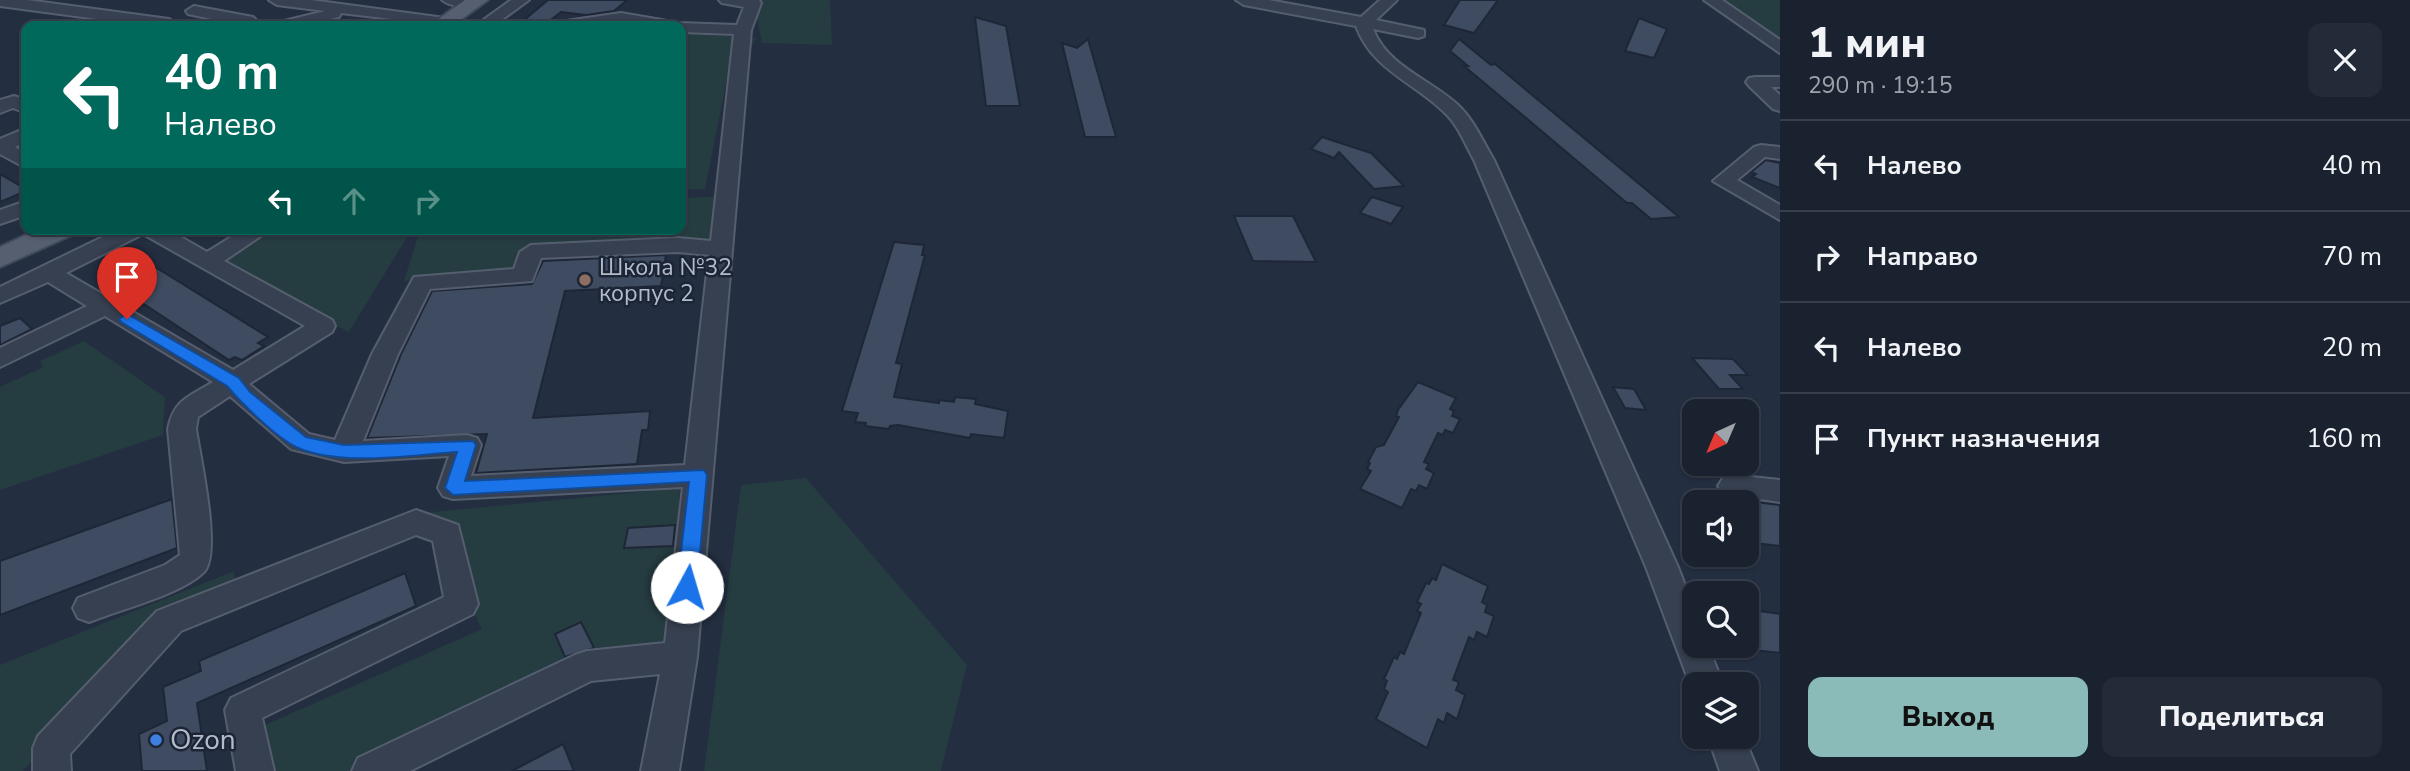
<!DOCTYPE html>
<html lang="ru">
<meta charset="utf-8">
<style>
body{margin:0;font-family:"Nunito Sans",sans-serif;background:#232a38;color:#f1f3f6;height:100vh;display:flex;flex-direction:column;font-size:26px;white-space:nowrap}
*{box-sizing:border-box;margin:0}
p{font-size:23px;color:#9fa4ab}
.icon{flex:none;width:38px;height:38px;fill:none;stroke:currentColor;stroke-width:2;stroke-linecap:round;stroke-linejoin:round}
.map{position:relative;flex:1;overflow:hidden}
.drawer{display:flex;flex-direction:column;background:#1a2230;width:630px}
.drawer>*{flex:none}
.hud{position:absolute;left:21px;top:21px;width:665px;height:214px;border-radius:14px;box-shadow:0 2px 5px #0004,0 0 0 2px #383f4c;background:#00695c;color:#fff;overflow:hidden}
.needle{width:46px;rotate:224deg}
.fabs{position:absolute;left:1682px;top:399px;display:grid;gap:14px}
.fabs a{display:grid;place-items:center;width:77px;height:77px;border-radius:14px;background:#1a2230;box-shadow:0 2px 5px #0004,0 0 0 2px #383f4c;font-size:35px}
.pin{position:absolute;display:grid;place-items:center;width:60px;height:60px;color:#fff;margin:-72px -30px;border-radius:50% 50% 50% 0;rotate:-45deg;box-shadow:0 0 7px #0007}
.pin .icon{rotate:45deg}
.me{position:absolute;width:77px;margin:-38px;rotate:6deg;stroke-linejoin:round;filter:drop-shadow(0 0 5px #0008)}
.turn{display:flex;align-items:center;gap:24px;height:147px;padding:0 28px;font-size:32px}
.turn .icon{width:91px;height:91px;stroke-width:2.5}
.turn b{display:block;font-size:49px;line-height:60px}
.lanes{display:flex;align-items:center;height:66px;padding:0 28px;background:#0003;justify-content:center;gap:35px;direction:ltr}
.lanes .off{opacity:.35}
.round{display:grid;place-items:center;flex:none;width:74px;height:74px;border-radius:14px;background:#232a38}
.overview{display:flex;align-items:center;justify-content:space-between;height:119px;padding:0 28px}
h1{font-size:42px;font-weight:800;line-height:52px}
.primary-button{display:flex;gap:14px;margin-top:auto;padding:14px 28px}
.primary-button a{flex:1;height:80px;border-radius:14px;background:#8bbbb9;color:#111;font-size:28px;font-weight:800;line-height:80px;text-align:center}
.primary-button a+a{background:#232a38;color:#f1f3f6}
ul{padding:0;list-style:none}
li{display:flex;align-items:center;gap:21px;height:91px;padding:0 28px;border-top:2px solid #383f4c}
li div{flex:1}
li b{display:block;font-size:26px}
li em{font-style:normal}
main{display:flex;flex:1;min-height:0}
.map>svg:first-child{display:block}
.green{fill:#253c41}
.building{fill:#3f4b60;stroke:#1e2737;stroke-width:2}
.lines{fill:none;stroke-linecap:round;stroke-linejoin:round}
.minor-casing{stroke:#555e6e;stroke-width:4}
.major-casing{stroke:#404959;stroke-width:4}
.minor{fill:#374050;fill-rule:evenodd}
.major{fill:#555f70;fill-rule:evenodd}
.route{fill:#1a73e8;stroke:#114b97;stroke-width:2}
.education-dot{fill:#8d6e63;stroke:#1c2535;stroke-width:2.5}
.shop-dot{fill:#3f7fe0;stroke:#1c2535;stroke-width:2.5}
.labels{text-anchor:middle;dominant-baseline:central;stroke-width:5;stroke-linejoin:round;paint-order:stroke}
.poi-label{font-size:23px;fill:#b3bbcb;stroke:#1c2535;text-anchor:start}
.near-poi-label{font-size:28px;fill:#b3bbcb;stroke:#1c2535;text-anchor:start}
</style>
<main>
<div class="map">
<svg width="1780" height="771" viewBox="0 0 1780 771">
<rect width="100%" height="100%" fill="#232e40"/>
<g class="green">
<polygon points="753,0 830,0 832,45 762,43"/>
<polygon points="1722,0 1780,0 1780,42"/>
<polygon points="681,33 756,38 751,48 733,49 705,189 681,190"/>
<polygon points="726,196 722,240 527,251 521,274 404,281 420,229 681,229 681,198"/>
<polygon points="275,229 412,229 349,332 215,265"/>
<polygon points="84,341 165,397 163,435 0,490 0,387 43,367 40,361"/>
<polygon points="806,478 967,665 941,771 704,771 741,485"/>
<polygon points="680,488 672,646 357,771 264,771 256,729 482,629 422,513"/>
<polygon points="234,571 235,587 136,629 139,641 23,771 0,771 0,665"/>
</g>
<g class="building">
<polygon points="548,0 627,0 614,11 586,15 561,12 543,26 517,26"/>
<polygon points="1460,0 1498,0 1474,33 1444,25"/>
<polygon points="975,17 1006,26 1020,106 986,106"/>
<polygon points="1639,18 1667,29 1654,58 1625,51"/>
<polygon points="1088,39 1116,137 1085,137 1062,43 1077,48"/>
<polygon points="1459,39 1491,65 1495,64 1679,217 1651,219 1632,203 1627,203 1464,66 1468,66 1450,51"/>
<polygon points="1322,137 1371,153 1404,186 1374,189 1339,152 1334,158 1311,149"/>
<polygon points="1766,160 1780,163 1780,188 1752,177 1756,174 1751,172"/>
<polygon points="0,174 26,189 26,191 0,202"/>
<polygon points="1372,197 1403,207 1391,224 1360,213"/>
<polygon points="1234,216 1293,216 1316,262 1253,261"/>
<polygon points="894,242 924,245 922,255 925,255 896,363 902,364 894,397 939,403 939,400 954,402 955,397 976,399 975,404 1008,411 1004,438 971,434 970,438 898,425 890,426 889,429 865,426 866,423 855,422 858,413 842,411"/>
<polygon points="666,255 661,286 565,291 533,418 650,411 648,430 642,430 637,464 476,473 487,434 367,438 401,354 432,291 532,284 543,261"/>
<polygon points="152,265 268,337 258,343 264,346 242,360 235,357 229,360 115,285 121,282 116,279 140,267 144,270"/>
<polygon points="20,318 32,329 0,345 0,326"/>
<polygon points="1692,358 1733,359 1748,375 1730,375 1743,389 1719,389"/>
<polygon points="1418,382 1456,398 1450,409 1454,411 1452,416 1460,419 1453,433 1445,430 1443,435 1438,433 1424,462 1429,464 1426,469 1434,473 1427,489 1419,485 1416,491 1411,489 1402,508 1360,489 1371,471 1367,469 1370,463 1368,462 1376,447 1384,445 1399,417 1396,416 1398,410"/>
<polygon points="1613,387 1634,389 1646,410 1625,408"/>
<polygon points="172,499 177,548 0,615 0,561"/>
<polygon points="1746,501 1780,505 1780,546 1746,542"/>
<polygon points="675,525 673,546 624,548 628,528"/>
<polygon points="1442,564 1488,586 1482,602 1487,605 1485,612 1494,616 1487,637 1477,632 1474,640 1469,637 1453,680 1459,682 1456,690 1465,695 1457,719 1447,713 1444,723 1438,719 1427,748 1376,719 1388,692 1384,689 1387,681 1384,679 1394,657 1397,659 1400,652 1404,654 1421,613 1417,611 1421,604 1417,602 1426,583 1429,584 1432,578 1436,580"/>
<polygon points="405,573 416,606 197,703 207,771 142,771 139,734 167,721 163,687 201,671 199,661"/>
<polygon points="1746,609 1780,614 1780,653 1754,650 1746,635"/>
<polygon points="581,622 594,648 565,657 555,634"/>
<polygon points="563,744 574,771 512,771"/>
</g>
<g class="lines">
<defs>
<g id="minor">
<polygon points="0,0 27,0 169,19 177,24 150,26 0,6"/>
<polygon points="269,0 311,0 445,18 453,23 451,26 341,13 339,17 301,26 274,26 276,23 325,11 277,5"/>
<path d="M 442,0 L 480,0 L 482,3 C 473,11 451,7 442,0 Z"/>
<polygon points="511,0 529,0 493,26 475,26"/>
<path d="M 719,0 L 759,0 L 761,3 L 751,30 L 697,657 L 679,771 L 641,771 L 660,674 L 591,681 L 410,771 L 352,771 L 358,758 L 575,655 L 587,651 L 665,643 L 683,487 L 453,499 L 443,496 L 438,488 L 449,456 L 344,462 L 291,449 L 230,396 L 198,417 L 196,429 C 200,456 222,553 204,572 C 183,593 129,607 100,618 L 89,622 L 78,618 L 73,608 L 78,598 L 165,565 L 180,555 L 168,429 C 174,399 189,397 213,382 L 105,316 L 0,367 L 0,348 L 87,306 L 48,282 L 0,303 L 0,287 L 119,229 L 167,229 L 207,252 L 244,229 L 271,229 L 224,261 L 332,320 L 335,326 L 332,332 L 249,384 L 309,434 L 335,440 L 372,354 L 414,277 L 514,269 L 520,252 L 531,245 L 678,238 L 711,241 L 734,34 L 681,32 L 681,26 L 621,23 L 558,26 L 566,21 L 621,13 L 679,23 L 737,25 L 744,7 L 722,3 ZM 143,234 L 305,326 L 233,370 L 66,273 ZM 678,252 L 709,255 L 685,465 L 471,476 L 481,445 L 477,438 L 467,435 L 363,441 L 398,354 L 430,289 L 532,281 L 541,258 Z"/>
<path d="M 1236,0 L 1269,0 L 1361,17 L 1380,0 L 1397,0 L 1376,20 L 1424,30 L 1424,36 L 1418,38 L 1373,29 C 1388,67 1430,79 1458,105 C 1474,120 1483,142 1494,160 L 1678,567 L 1694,609 L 1694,646 L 1708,646 L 1723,684 L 1694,684 L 1694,695 L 1646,567 L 1474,160 C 1465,144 1458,125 1445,113 C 1414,82 1372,70 1356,26 L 1244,5 Z"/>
<polygon points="1704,0 1722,0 1780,40 1780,53"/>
<polygon points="194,6 253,17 262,26 245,26 188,14 186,11"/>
<polygon points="1755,77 1780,77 1780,87 1771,87 1780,95 1780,111 1773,109 1749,86 1746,82 1749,78"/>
<polygon points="14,96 26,100 26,113 13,108 0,113 0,100"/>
<polygon points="26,128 26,141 15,147 26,154 26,168 0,154 0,139"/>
<polygon points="1761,145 1780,147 1780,159 1765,157 1737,180 1780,205 1780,220 1713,181 1754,147"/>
<polygon points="26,201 26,215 0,224 0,210"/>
<polygon points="1733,475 1780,480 1780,502 1723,494 1718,486 1723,478"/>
<polygon points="416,510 458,525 478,604 473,614 262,718 274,771 236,771 225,710 231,698 444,597 433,541 416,535 181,631 70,754 71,771 33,771 33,748 38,736 157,611"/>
<polygon points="1708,737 1744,737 1758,771 1720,771"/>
</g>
<g id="major">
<polygon points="465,0 488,0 452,26 429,26"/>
<polygon points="39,229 76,229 72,235 0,267 0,247"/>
</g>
</defs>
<use href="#minor" class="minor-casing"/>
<use href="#major" class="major-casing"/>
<use href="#minor" class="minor"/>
<use href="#major" class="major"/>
</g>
<path class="route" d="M 127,314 L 239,378 L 250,392 L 306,437 L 344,445 L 473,441 L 476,445 L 465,481 L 704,470 L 707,475 L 697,587 L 694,593 L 680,593 L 677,587 L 689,482 L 453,495 L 445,488 L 457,452 C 410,455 339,467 296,447 C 275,436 242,404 227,386 L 121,322 L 119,319 Z"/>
<circle class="education-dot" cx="585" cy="280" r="7"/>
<circle class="shop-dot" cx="156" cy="740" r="7"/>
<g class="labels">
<g class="poi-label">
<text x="599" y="267">Школа №32<tspan x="599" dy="26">корпус 2</tspan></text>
</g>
<g class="near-poi-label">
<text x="170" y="740">Ozon</text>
</g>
</g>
</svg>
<div class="fabs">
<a><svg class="needle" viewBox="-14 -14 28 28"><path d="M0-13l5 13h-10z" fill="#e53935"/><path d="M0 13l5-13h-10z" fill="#9fa4ab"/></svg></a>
<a><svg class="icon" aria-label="sound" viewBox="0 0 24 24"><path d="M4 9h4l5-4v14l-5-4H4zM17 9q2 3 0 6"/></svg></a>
<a><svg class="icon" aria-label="search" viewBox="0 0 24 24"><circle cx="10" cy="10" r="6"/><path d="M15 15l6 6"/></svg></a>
<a><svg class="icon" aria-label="layers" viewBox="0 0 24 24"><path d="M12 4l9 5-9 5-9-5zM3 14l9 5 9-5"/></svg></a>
</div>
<div class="pin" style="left:127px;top:319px;background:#d93025"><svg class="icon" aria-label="arrive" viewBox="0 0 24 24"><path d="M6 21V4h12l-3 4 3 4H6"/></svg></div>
<svg class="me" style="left:687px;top:587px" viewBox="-20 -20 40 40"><circle r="19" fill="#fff"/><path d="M0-13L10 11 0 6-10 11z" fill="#1a73e8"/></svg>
<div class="hud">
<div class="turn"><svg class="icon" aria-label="left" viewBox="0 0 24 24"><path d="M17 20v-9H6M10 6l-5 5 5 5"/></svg><div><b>40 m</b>Налево</div></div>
<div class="lanes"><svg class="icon" aria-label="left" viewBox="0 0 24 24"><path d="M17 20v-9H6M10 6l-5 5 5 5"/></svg><svg class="icon off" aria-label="ahead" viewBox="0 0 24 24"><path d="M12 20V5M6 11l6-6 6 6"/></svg><svg class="icon off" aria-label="right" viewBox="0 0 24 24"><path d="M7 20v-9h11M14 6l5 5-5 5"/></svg></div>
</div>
</div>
<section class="drawer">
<div class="overview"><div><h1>1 мин</h1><p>290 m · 19:15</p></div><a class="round"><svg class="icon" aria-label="close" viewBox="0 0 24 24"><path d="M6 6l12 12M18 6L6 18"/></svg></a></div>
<ul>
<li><svg class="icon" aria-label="left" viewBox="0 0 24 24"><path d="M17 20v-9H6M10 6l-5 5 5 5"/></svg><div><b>Налево</b></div><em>40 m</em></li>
<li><svg class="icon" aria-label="right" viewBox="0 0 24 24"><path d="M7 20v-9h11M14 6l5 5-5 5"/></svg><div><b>Направо</b></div><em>70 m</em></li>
<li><svg class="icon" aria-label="left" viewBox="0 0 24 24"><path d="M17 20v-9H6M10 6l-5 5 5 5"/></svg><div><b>Налево</b></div><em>20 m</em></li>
<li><svg class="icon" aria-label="arrive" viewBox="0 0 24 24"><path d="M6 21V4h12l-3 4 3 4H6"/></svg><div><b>Пункт назначения</b></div><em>160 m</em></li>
</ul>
<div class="primary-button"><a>Выход</a><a>Поделиться</a></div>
</section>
</main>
